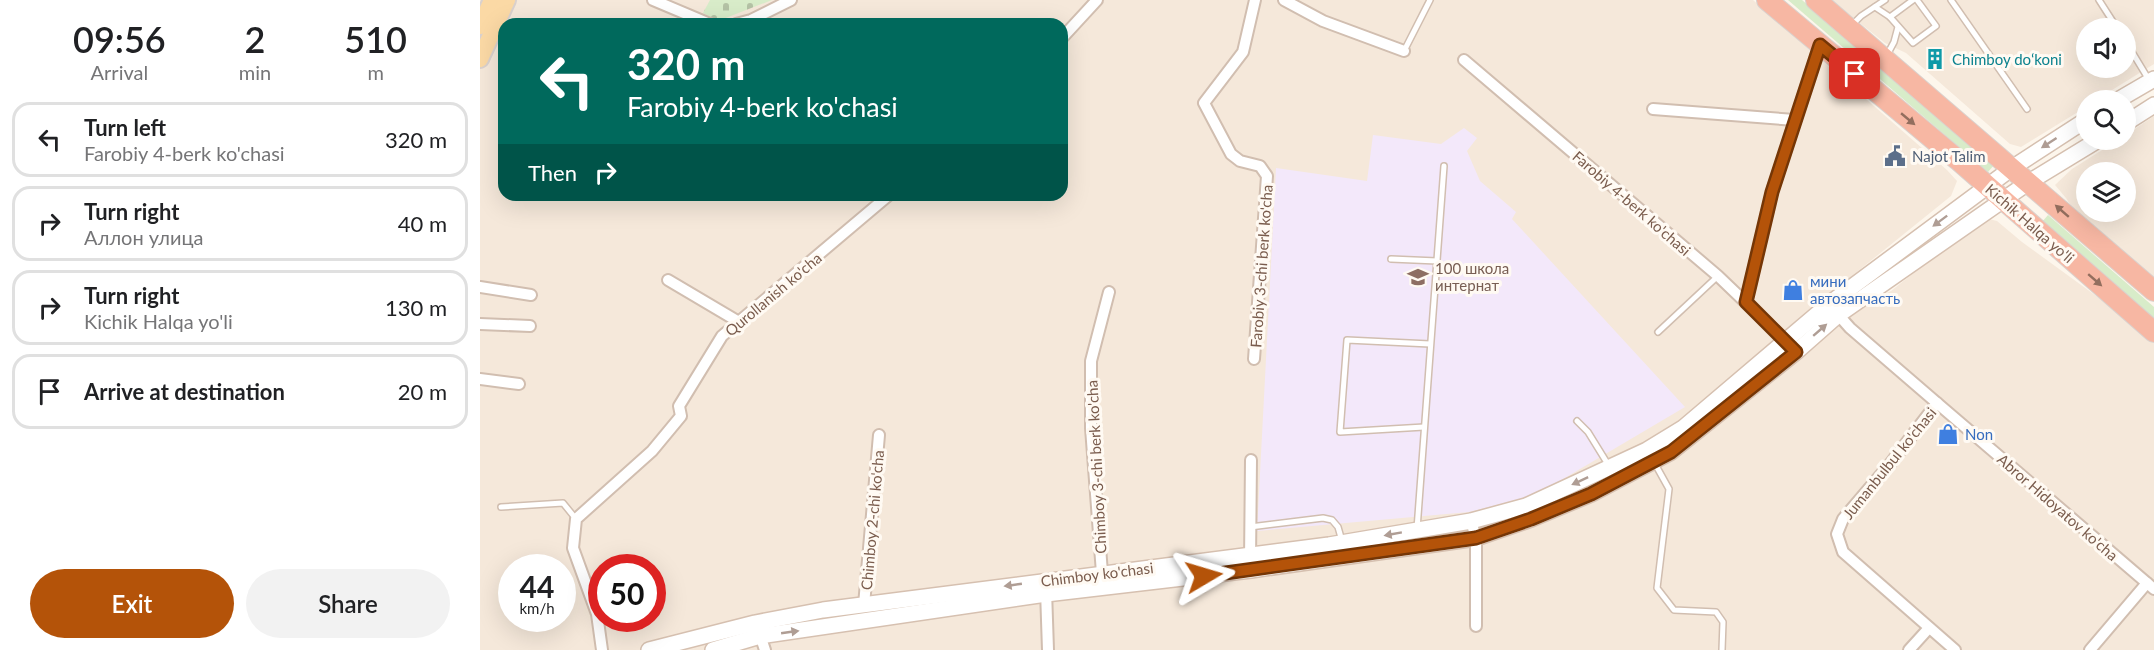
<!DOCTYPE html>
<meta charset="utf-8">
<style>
body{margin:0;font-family:Lato,sans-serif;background:#f2f2f2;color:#202124;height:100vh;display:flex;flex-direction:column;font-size:22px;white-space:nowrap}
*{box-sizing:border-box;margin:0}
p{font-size:20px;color:#757577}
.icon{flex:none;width:33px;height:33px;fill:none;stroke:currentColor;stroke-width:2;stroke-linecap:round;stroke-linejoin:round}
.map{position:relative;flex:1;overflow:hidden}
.sheet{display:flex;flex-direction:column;background:#fff;width:480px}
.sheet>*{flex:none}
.banner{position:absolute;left:18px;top:18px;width:570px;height:183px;border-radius:18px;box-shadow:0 6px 24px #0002;background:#00695c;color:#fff;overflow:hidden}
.controls{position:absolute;left:1596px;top:18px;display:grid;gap:12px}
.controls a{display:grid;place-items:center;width:60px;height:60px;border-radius:50%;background:#fff;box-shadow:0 6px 24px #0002;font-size:30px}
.speed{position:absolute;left:18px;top:554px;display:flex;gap:12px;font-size:30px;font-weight:700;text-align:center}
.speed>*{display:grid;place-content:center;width:78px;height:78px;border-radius:50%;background:#fff;box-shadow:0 6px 24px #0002;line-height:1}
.speed small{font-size:15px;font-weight:400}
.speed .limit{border:9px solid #d22;background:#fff;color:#111}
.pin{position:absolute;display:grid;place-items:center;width:51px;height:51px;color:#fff;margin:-26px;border-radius:12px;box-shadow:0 3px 9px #0006}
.me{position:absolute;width:66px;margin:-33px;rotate:83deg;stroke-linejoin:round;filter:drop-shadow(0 0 4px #0008)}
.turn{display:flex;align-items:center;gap:21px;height:126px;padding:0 30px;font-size:27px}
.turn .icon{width:78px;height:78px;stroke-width:2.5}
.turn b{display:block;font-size:42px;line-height:51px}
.then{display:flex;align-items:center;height:57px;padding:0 30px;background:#0003;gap:12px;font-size:22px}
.eta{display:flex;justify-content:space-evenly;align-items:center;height:102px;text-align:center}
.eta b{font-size:36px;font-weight:600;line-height:42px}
.cta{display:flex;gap:12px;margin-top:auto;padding:12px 30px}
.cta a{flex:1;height:69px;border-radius:36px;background:#b45309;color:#fff;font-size:24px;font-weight:600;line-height:69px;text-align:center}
.cta a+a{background:#f2f2f2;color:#202124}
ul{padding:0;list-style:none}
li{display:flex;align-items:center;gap:18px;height:75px;margin:0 12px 9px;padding:0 18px;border:3px solid #e0e0e0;border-radius:18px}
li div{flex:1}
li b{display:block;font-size:22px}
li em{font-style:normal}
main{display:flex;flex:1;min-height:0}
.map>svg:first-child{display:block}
.residential{fill:#f5e8da;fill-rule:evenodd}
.education{fill:#f3e8fa}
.green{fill:#d8ecc9}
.cemetery{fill:url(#cemetery-stones)}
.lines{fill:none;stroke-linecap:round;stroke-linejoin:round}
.lane-casing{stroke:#d1beb0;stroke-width:8}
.street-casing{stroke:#d1beb0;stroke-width:14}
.secondary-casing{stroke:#d6c0b0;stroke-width:18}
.primary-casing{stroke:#dad1cd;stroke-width:20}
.highway-casing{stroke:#dad1cd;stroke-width:22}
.lane{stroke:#fff;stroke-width:5}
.street{stroke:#fff;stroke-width:10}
.secondary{stroke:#fff;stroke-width:15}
.primary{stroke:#fbd9a5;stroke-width:16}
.highway{stroke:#f7b7a3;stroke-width:20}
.oneway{fill:#936e5e}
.oneway2{fill:#af9d94}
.route-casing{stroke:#753606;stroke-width:15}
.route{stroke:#b45309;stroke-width:10}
.labels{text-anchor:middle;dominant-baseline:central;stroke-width:6;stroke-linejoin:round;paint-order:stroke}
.culture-label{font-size:15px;fill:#0d838f;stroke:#fffaf3;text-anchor:start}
.service-label{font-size:15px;fill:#4e5e75;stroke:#fffaf3;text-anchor:start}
.street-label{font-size:15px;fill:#7a5c4d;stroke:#fffaf3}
.education-label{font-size:15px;fill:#785e54;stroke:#fffaf3;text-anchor:start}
.shop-label{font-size:15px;fill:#366cbe;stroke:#fffaf3;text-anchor:start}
</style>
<main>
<section class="sheet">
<div class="eta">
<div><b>09:56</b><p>Arrival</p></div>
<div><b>2</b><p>min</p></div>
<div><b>510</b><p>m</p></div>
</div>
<ul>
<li><svg class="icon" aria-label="left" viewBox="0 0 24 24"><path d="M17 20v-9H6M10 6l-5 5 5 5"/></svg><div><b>Turn left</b><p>Farobiy 4-berk ko'chasi</p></div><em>320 m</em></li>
<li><svg class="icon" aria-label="right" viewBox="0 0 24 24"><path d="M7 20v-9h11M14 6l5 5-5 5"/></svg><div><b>Turn right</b><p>Аллон улица</p></div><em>40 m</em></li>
<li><svg class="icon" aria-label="right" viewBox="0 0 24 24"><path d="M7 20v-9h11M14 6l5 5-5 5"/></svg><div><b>Turn right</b><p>Kichik Halqa yo'li</p></div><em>130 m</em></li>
<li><svg class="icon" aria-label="arrive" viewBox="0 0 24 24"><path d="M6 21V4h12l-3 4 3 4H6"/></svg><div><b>Arrive at destination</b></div><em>20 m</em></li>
</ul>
<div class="cta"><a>Exit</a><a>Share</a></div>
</section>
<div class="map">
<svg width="1674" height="650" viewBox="0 0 1674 650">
<defs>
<pattern id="cemetery-stones" width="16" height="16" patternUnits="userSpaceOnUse" patternTransform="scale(1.5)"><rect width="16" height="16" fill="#d8ecc9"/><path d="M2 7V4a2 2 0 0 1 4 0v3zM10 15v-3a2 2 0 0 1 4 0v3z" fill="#b4c2a5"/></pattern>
</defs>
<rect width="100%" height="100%" fill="#fdf6ec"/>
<g class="residential">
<path d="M 0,0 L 1273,0 L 1467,170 L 1477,181 L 1471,196 L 1295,338 L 1210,436 L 1318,357 L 1389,302 L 1411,291 L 1460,252 L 1509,219 L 1517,221 L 1542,242 L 1674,338 L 1674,650 L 246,650 L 284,639 L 569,596 L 866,560 L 996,539 L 1039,523 L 996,538 L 771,570 L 566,594 L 280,636 L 233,650 L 0,650 ZM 24,24 L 582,24 L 582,195 L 24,195 ZM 32,567 L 82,567 L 82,618 L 32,618 ZM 122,567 L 172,567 L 172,618 L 122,618 Z"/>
<path d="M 1351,0 L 1674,0 L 1674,64 L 1616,100 L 1606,100 L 1606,107 L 1541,147 L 1530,144 L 1426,53 L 1405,43 ZM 1606,28 L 1646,28 L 1646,68 L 1606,68 Z"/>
<path d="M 1674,116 L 1674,296 L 1617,247 L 1586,198 L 1575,185 L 1592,169 L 1638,140 L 1646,140 L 1646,135 ZM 1606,172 L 1646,172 L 1646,212 L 1606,212 Z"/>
</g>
<polygon class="education" points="984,128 997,138 987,151 1000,181 1036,212 1032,219 1205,407 1056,495 989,512 777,531 796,168 887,181 893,135 961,144"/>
<g class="green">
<polygon points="1308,0 1322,0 1514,165 1508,172"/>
<polygon points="1568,215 1674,307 1674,320 1562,222"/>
</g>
<polygon class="cemetery" points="230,0 292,0 238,21 223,13"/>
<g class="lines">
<defs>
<g id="lane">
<polyline points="1471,0 1547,109"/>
<polyline points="1619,0 1637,28"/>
<polyline points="1395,7 1410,17 1433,43 1456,26 1437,0"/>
<polyline points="1410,17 1433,0"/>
<polyline points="1372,25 1381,16 1405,0"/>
<polyline points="1646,42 1669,80"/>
<polyline points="924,51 950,0"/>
<polyline points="1407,55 1414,42 1418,27"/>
<polyline points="911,259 957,261"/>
<polyline points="1178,332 1238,276"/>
<polyline points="1097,421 1108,432 1129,466"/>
<polyline points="944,427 860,432 867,340 950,344"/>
<polyline points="1174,462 1189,489 1177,588 1194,610 1236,612 1243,622 1242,650"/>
<polyline points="21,507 83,503 96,519"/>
<polyline points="770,527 843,518 852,520 858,527 862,541"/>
<polyline points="937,529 964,166"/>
</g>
<g id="street">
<polyline points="173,0 230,24"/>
<polyline points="804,0 843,21 924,51"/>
<polyline points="256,24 271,20 311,0"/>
<polyline points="582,38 617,0"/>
<polyline points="984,60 1238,276 1309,344"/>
<polyline points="1173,109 1315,120"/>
<polyline points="188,280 259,322"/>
<polyline points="0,287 51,295"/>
<polyline points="1266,302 1292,192 1340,45"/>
<polyline points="1355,311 1370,328 1457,403 1674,589"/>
<polyline points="0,324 50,326"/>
<polyline points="774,359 787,176 780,166 760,161 751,154 724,103 763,52 775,0"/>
<polyline points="0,379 39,384"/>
<polyline points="1457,403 1410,464 1363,519 1357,534 1363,552 1475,650"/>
<polyline points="991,521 996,538 996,626"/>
<polyline points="770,561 771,460"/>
<polyline points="622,573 611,428 611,361 629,292"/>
<polyline points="566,590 568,650"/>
<polyline points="384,605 399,435"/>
<polyline points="279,632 285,650"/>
<polyline points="122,650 117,614 93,548 96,519 172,451 201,416 199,406 242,336 409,195"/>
<polyline points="1429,650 1449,628"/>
<polyline points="1610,650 1667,583"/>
</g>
<g id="secondary">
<polyline points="1638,100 1674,79"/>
<polyline points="1646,123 1674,105"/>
<polyline points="169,650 275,623 343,610 849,545 991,521 1046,506 1167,450 1203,428 1349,304 1532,168 1606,120"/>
<polyline points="233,650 280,636 566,594 771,570 996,538 1051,519 1111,494 1191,452 1316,352 1358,315 1549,182 1618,140"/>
</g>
<g id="primary">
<polyline points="0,26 12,0"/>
<polyline points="0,59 27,0"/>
</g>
<g id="highway">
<polyline points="1287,0 1478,160 1674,332"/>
<polyline points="1336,0 1674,291"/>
</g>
</defs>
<use href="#lane" class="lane-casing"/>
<use href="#street" class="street-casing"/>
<use href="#secondary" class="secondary-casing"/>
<use href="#primary" class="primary-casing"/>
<use href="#highway" class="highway-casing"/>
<use href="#lane" class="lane"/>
<use href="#street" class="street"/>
<use href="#secondary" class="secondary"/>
<use href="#primary" class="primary"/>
<use href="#highway" class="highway"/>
</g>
<defs><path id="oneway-solid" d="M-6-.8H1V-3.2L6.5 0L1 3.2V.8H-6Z" transform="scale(1.5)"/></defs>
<g class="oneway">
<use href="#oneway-solid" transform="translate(1428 119) rotate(40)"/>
<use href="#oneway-solid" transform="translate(1582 211) rotate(-139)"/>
<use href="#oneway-solid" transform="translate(1615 280) rotate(41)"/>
</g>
<g class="oneway2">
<use href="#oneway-solid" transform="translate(1569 143) rotate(147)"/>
<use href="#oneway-solid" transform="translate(1460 221) rotate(143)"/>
<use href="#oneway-solid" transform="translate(1340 330) rotate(-41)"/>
<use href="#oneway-solid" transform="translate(1100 481) rotate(155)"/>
<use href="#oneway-solid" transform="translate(913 534) rotate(170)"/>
<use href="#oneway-solid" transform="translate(533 585) rotate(172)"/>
<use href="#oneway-solid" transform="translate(310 632) rotate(-8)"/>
</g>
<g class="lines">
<defs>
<polyline id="route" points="724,576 996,538 1051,519 1111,494 1191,452 1316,352 1266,302 1292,192 1340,45 1375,74"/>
</defs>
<use href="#route" class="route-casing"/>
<use href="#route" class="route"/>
</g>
<defs>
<symbol id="building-bare" viewBox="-9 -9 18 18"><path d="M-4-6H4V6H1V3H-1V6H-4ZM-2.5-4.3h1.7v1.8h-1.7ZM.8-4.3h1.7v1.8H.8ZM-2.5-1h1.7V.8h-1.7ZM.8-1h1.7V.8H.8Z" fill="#0f9aa8" stroke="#fffaf3" stroke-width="2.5" paint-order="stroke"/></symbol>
<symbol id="civic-bare" viewBox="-9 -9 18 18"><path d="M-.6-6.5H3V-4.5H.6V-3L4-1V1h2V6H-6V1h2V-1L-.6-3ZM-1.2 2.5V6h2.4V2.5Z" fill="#5c6f8a" stroke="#fffaf3" stroke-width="2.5" paint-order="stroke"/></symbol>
<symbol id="school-bare" viewBox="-9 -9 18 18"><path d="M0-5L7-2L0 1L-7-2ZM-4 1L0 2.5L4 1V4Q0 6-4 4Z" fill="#8d6e63" stroke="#fffaf3" stroke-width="2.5" paint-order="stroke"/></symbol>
<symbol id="shop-bare" viewBox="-9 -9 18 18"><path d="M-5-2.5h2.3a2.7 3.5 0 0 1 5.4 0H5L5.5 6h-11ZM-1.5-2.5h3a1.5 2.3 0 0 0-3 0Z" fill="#3f7fe0" stroke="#fffaf3" stroke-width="2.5" paint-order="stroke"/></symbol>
</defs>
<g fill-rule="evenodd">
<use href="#building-bare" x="1440" y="44" width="30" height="30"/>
<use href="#civic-bare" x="1400" y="141" width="30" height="30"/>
<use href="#school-bare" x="923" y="262" width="30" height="30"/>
<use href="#shop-bare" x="1298" y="275" width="30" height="30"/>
<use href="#shop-bare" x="1453" y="419" width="30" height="30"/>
</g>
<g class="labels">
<g class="culture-label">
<text x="1472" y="59">Chimboy doʻkoni</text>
</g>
<g class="service-label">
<text x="1432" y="156">Najot Talim</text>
</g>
<g class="street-label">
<text transform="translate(1152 203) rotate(41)">Farobiy 4-berk ko'chasi</text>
<text transform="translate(1550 223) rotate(41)">Kichik Halqa yo'li</text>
<text transform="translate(781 266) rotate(-86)">Farobiy 3-chi berk ko'cha</text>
<text transform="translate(293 294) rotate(-40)">Qurollanish ko'cha</text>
<text transform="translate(1409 463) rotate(-51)">Jumanbulbul ko'chasi</text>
<text transform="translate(616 467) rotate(-93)">Chimboy 3-chi berk ko'cha</text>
<text transform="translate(1578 507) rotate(41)">Abror Hidoyatov ko'cha</text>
<text transform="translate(392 520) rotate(-85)">Chimboy 2-chi ko'cha</text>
<text transform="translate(617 574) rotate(-7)">Chimboy ko'chasi</text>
</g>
<g class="education-label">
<text x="955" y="268">100 школа<tspan x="955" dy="17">интернат</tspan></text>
</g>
<g class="shop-label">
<text x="1330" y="281">мини<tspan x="1330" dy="17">автозапчасть</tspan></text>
<text x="1485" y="434">Non</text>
</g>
</g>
</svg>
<div class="controls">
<a><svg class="icon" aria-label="sound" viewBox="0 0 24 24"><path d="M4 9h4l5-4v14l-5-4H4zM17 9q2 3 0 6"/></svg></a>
<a><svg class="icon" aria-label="search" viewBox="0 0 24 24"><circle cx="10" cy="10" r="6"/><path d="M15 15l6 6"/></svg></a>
<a><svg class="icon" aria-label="layers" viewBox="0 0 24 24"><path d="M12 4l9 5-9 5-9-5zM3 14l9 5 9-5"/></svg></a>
</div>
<div class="speed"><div>44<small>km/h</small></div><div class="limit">50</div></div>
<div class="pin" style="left:1375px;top:74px;background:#d93025"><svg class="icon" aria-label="arrive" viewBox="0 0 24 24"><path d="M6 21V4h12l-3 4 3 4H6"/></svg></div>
<svg class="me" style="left:724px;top:576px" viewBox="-20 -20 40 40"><path d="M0-17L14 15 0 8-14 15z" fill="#b45309" stroke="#fff" stroke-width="4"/></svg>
<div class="banner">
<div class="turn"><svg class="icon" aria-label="left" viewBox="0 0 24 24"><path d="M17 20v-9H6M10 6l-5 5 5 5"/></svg><div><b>320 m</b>Farobiy 4-berk ko'chasi</div></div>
<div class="then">Then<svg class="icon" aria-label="right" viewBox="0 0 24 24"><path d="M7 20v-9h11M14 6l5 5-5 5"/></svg></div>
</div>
</div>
</main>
